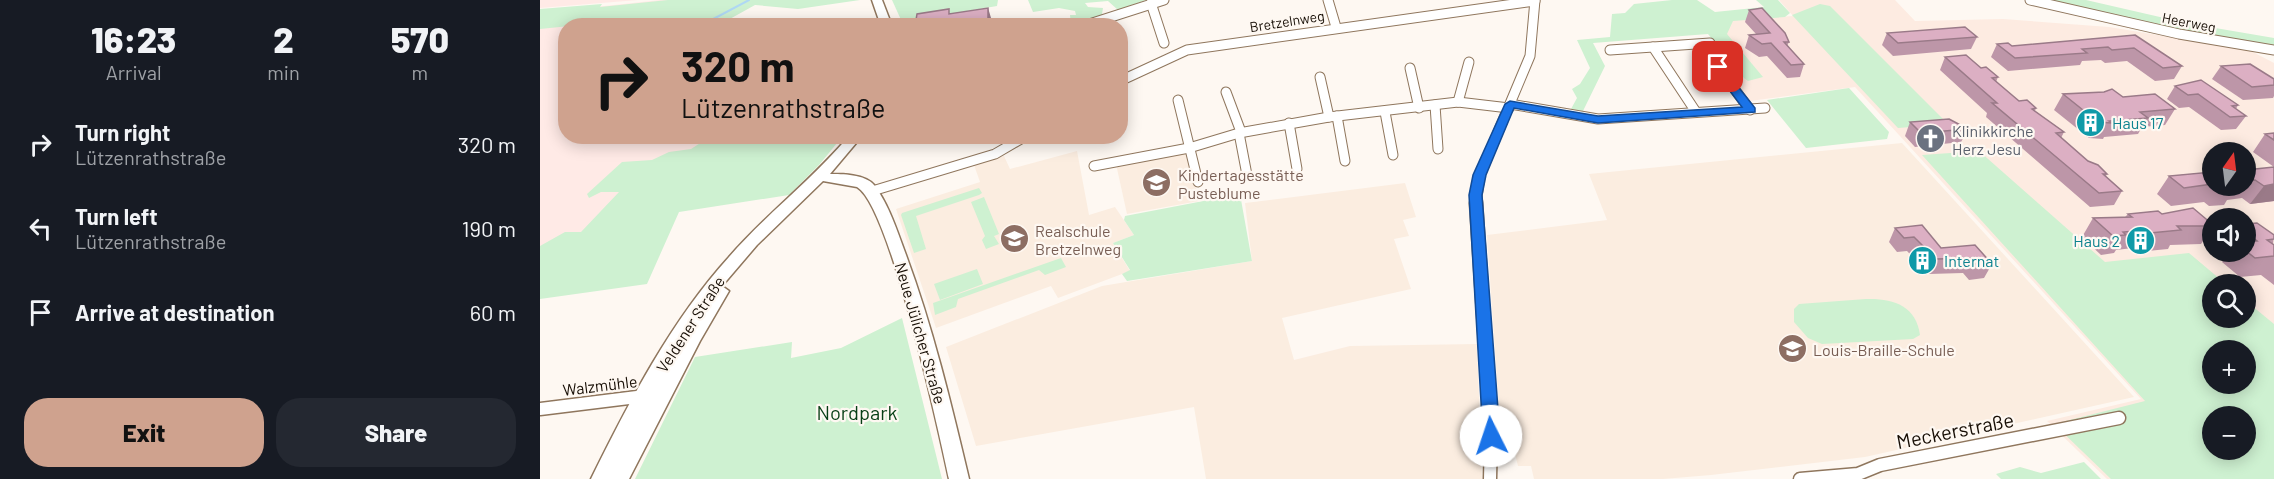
<!DOCTYPE html>
<meta charset="utf-8">
<style>
body{margin:0;font-family:Barlow,sans-serif;background:#242831;color:#f1f3f6;height:100vh;display:flex;flex-direction:column;font-size:22px;white-space:nowrap}
*{box-sizing:border-box;margin:0}
p{font-size:20px;color:#9ea1a6}
.icon{flex:none;width:33px;height:33px;fill:none;stroke:currentColor;stroke-width:2;stroke-linecap:round;stroke-linejoin:round}
.map{position:relative;flex:1;overflow:hidden}
.side{display:flex;flex-direction:column;background:#171b24;width:540px}
.side>*{flex:none}
.guide{position:absolute;left:18px;top:18px;width:570px;height:126px;border-radius:24px;box-shadow:0 3px 15px #0003;background:#cfa28e;color:#111;overflow:hidden}
.needle{width:39px;rotate:14deg}
.buttons{position:absolute;left:1662px;top:142px;display:grid;gap:12px}
.buttons a{display:grid;place-items:center;width:54px;height:54px;border-radius:50%;background:#171b24;box-shadow:0 3px 15px #0003;font-size:30px}
.pin{position:absolute;display:grid;place-items:center;width:51px;height:51px;color:#fff;margin:-26px;border-radius:12px;box-shadow:0 3px 9px #0006}
.me{position:absolute;width:66px;margin:-33px;rotate:356deg;stroke-linejoin:round;filter:drop-shadow(0 0 4px #0008)}
.turn{display:flex;align-items:center;gap:21px;height:126px;padding:0 24px;font-size:27px}
.turn .icon{width:78px;height:78px;stroke-width:2.5}
.turn b{display:block;font-size:42px;line-height:51px}
.eta{display:flex;justify-content:space-evenly;align-items:center;height:102px;text-align:center}
.eta b{font-size:36px;font-weight:800;line-height:42px}
.action{display:flex;gap:12px;margin-top:auto;padding:12px 24px}
.action a{flex:1;height:69px;border-radius:24px;background:#cfa28e;color:#111;font-size:24px;font-weight:800;line-height:69px;text-align:center}
.action a+a{background:#242831;color:#f1f3f6}
ul{padding:0;list-style:none}
li{display:flex;align-items:center;gap:18px;height:84px;padding:0 24px}
li div{flex:1}
li b{display:block;font-size:22px}
li em{font-style:normal}
main{display:flex;flex:1;min-height:0}
.map>svg:first-child{display:block}
.built{fill:#fbede0}
.industrial{fill:#ffeae6}
.medical{fill:#fdebe1;fill-rule:evenodd}
.green{fill:#cef1d1;fill-rule:evenodd}
.lines{fill:none;stroke-linecap:round;stroke-linejoin:round}
.stream{stroke:#afd8f4;stroke-width:2}
.street-far1-casing{stroke:#8f765d;stroke-width:11}
.street-casing{stroke:#8f765d;stroke-width:15}
.secondary-casing{stroke:#8f765d;stroke-width:3}
.street-far1{stroke:#fff;stroke-width:9}
.street{stroke:#fff;stroke-width:12}
.secondary{fill:#fff;fill-rule:evenodd}
.wall{fill:#bd96a8}
.shaded-wall{fill:#9a7a88}
.building{fill:#dcafc3;stroke:#9a7a88;stroke-width:1.5}
.route{fill:#1a73e8;stroke:#114b97;stroke-width:1.5}
.labels{text-anchor:middle;dominant-baseline:central;stroke-width:4.5;stroke-linejoin:round;paint-order:stroke}
.far-street-label{font-size:14px;fill:#160d04;stroke:#fef8f2}
.culture-label{font-size:16px;fill:#0d838f;stroke:#fef8f2;text-anchor:start}
.worship-label{font-size:16px;fill:#5b616d;stroke:#fef8f2;text-anchor:start}
.education-label{font-size:16px;fill:#785e54;stroke:#fef8f2;text-anchor:start}
.street-label{font-size:16px;fill:#160d04;stroke:#fef8f2}
.near-park-label{font-size:20px;fill:#073f15;stroke:#fef8f2}
.near-street-label{font-size:20px;fill:#160d04;stroke:#fef8f2}
</style>
<main>
<section class="side">
<div class="eta">
<div><b>16:23</b><p>Arrival</p></div>
<div><b>2</b><p>min</p></div>
<div><b>570</b><p>m</p></div>
</div>
<ul>
<li><svg class="icon" aria-label="right" viewBox="0 0 24 24"><path d="M7 20v-9h11M14 6l5 5-5 5"/></svg><div><b>Turn right</b><p>Lützenrathstraße</p></div><em>320 m</em></li>
<li><svg class="icon" aria-label="left" viewBox="0 0 24 24"><path d="M17 20v-9H6M10 6l-5 5 5 5"/></svg><div><b>Turn left</b><p>Lützenrathstraße</p></div><em>190 m</em></li>
<li><svg class="icon" aria-label="arrive" viewBox="0 0 24 24"><path d="M6 21V4h12l-3 4 3 4H6"/></svg><div><b>Arrive at destination</b></div><em>60 m</em></li>
</ul>
<div class="action"><a>Exit</a><a>Share</a></div>
</section>
<div class="map">
<svg width="1734" height="479" viewBox="0 0 1734 479">
<rect width="100%" height="100%" fill="#fef8f2"/>
<g class="built">
<polygon points="1362,143 1594,397 1325,457 1171,475 1123,479 994,479 991,466 978,466 975,454 966,454 961,439 947,235 1067,220 1049,174"/>
<polygon points="537,151 549,215 575,207 594,235 573,243 590,271 518,298 511,286 396,328 356,209 440,182 434,165 464,156 470,169"/>
<polygon points="647,152 659,201 587,214 576,164"/>
<polygon points="865,183 876,217 863,220 869,236 854,239 871,289 742,318 754,360 810,346 937,344 942,479 666,479 654,407 436,446 406,347 562,286 712,261 705,203"/>
</g>
<g class="industrial">
<polygon points="0,0 98,0 0,8"/>
<polygon points="120,0 193,0 147,25 26,26 26,136 174,137 167,138 25,252 0,254 0,13"/>
</g>
<path class="medical" d="M 1239,0 L 1355,0 L 1375,21 L 1463,19 L 1569,27 L 1709,50 L 1734,63 L 1734,479 L 1567,479 L 1507,421 L 1601,399 L 1315,87 L 1210,101 L 1192,78 L 1216,76 L 1171,21 L 1253,16 ZM 1672,153 L 1706,153 L 1706,186 L 1672,186 ZM 1672,219 L 1706,219 L 1706,252 L 1672,252 ZM 1672,285 L 1706,285 L 1706,318 L 1672,318 ZM 1672,351 L 1706,351 L 1706,384 L 1672,384 ZM 1672,417 L 1706,417 L 1706,450 L 1672,450 Z"/>
<g class="green">
<polygon points="128,0 320,0 258,9 215,5 179,25 96,26 79,21 0,29 0,9 62,4 60,7"/>
<polygon points="352,0 458,0 457,6 362,22"/>
<polygon points="488,0 606,0 578,10 568,1 545,3 548,7 563,8 562,14 565,16 538,26 531,25 530,15 536,15 535,11 519,8 493,12"/>
<polygon points="1132,0 1157,0 1175,12 1224,7 1216,0 1238,0 1250,13 1245,17 1193,21 1187,34 1223,77 1208,81 1204,78 1168,34 1053,43 1065,66 1043,111 1031,109 1037,98 1032,89 1040,84 1050,68 1037,40 1070,37 1072,14 1085,13 1094,4"/>
<polygon points="1502,0 1546,0 1646,23 1734,38 1734,47 1604,23"/>
<polygon points="1280,4 1290,6 1408,124 1358,128 1252,15"/>
<polygon points="1309,88 1349,132 1347,139 1266,148 1227,100"/>
<polygon points="175,137 302,137 279,165 249,195 139,212 107,284 0,299 0,246 25,232 41,232 79,192 61,192 49,198 47,194 82,162 112,160 129,152 151,149 168,138"/>
<path d="M 1439,151 L 1565,262 L 1649,253 L 1687,285 L 1672,285 L 1672,318 L 1706,318 L 1706,301 L 1734,324 L 1734,479 L 1571,479 L 1514,424 L 1605,401 L 1382,155 ZM 1672,351 L 1706,351 L 1706,384 L 1672,384 ZM 1672,417 L 1706,417 L 1706,450 L 1672,450 Z"/>
<polygon points="439,188 442,193 439,195 376,216 386,249 374,253 361,215 362,213"/>
<polygon points="700,194 712,261 587,281 582,274 590,270 573,243 594,235 584,220 585,216"/>
<polygon points="444,197 459,234 454,236 459,244 446,249 442,240 445,236 431,202"/>
<polygon points="521,258 526,267 505,275 499,270 418,299 416,307 395,315 393,303"/>
<polygon points="437,269 443,284 400,300 394,284"/>
<path d="M 1326,299 C 1352,298 1376,305 1380,335 L 1373,339 L 1282,344 L 1268,338 L 1254,322 L 1254,309 L 1259,304 Z"/>
<polygon points="362,318 402,479 95,479 155,357 252,342 251,358 301,348"/>
<polygon points="1544,462 1561,479 1461,479 1456,474 1480,467 1501,473"/>
</g>
<g class="lines">
<polyline class="stream" points="160,26 209,0"/>
<defs>
<g id="street-far1">
<polyline points="788,0 796,27"/>
<polyline points="1490,0 1639,34 1734,50"/>
<polyline points="611,3 624,43"/>
<polyline points="543,26 624,0"/>
<polyline points="1113,47 1170,43"/>
<polyline points="1070,50 1113,47 1156,112"/>
<polyline points="1178,67 1210,110"/>
<polyline points="870,68 879,108"/>
<polyline points="780,77 789,117"/>
<polyline points="580,81 647,50 995,1"/>
<polyline points="686,92 701,132"/>
<polyline points="638,100 658,182"/>
<polyline points="918,102 929,62"/>
<polyline points="970,104 1058,119 1225,108"/>
<polyline points="895,105 898,149"/>
<polyline points="845,112 853,155"/>
<polyline points="797,116 805,161"/>
<polyline points="749,123 757,169"/>
<polyline points="699,133 707,175"/>
<polyline points="554,166 649,148 699,133 789,117 918,102 969,108"/>
<polyline points="329,192 455,154 486,136"/>
<polyline points="936,205 940,175 990,56 995,0"/>
</g>
<g id="street">
<polyline points="936,203 951,436 950,479"/>
<polyline points="0,409 105,396"/>
<polyline points="1260,479 1318,474 1340,465 1579,418"/>
</g>
<g id="secondary">
<polygon points="332,0 342,0 352,26 341,26"/>
<path d="M 309,136 L 322,136 L 290,174 C 302,174 325,174 334,185 C 349,205 357,231 366,255 C 393,328 411,403 429,479 L 409,479 C 399,432 350,206 317,187 L 283,181 L 217,245 L 182,286 L 189,291 L 160,341 L 89,479 L 51,479 C 89,402 131,321 189,257 C 226,214 272,180 309,136 Z"/>
</g>
</defs>
<use href="#street-far1" class="street-far1-casing"/>
<use href="#street" class="street-casing"/>
<use href="#secondary" class="secondary-casing"/>
<use href="#street-far1" class="street-far1"/>
<use href="#street" class="street"/>
<use href="#secondary" class="secondary"/>
</g>
<g class="wall">
<polygon points="1209,10 1249,42 1247,46 1264,64 1260,77 1247,78 1227,56 1219,57 1205,48 1209,35 1216,34 1205,22"/>
<polygon points="1347,33 1437,37 1431,49 1353,56 1342,45"/>
<polygon points="1595,35 1642,66 1634,79 1615,81 1587,61 1565,63 1561,60 1542,61 1540,65 1468,71 1451,57 1457,44 1472,46"/>
<polygon points="1405,57 1441,68 1458,77 1456,82 1479,101 1496,108 1495,111 1524,132 1521,138 1548,161 1567,174 1566,176 1582,191 1574,205 1550,207 1446,117 1447,113 1400,70"/>
<polygon points="1681,66 1734,79 1734,96 1733,98 1703,100 1672,79"/>
<polygon points="1635,86 1698,105 1696,109 1706,116 1696,129 1681,130 1649,107 1639,108 1627,99"/>
<polygon points="1523,94 1583,97 1635,109 1625,125 1602,127 1598,134 1564,137 1563,139 1549,138 1514,110"/>
<polygon points="1370,122 1428,129 1421,142 1375,147 1365,136"/>
<polygon points="1734,133 1734,201 1710,204 1702,198 1687,200 1684,205 1669,206 1664,202 1631,206 1617,194 1629,176 1672,172 1672,186 1706,186 1706,170 1734,167 1713,152 1725,134"/>
<polygon points="1588,214 1622,214 1672,224 1672,228 1661,244 1630,245 1628,249 1597,252 1593,248 1576,250 1574,253 1561,255 1542,237 1553,218 1585,217"/>
<polygon points="1706,224 1734,235 1733,244 1734,245 1734,285 1721,275 1700,277 1682,262 1690,252 1706,252"/>
<polygon points="1355,228 1401,248 1452,264 1444,278 1429,280 1423,273 1389,274 1367,251 1357,252 1349,242"/>
</g>
<g class="shaded-wall">
<polygon points="448,8 452,21 452,26 448,26"/>
<polygon points="1734,184 1734,201 1710,204 1724,186"/>
</g>
<g class="building">
<polygon points="448,8 448,26 375,26 377,14 409,9 409,14"/>
<polygon points="1222,8 1245,33 1249,42 1244,42 1264,64 1251,65 1231,43 1222,44 1209,35 1230,33 1209,10"/>
<polygon points="1425,27 1437,37 1358,43 1347,33"/>
<polygon points="1595,35 1642,66 1623,68 1594,48 1572,50 1568,47 1542,49 1547,53 1475,58 1457,44 1468,43 1472,46"/>
<polygon points="1426,55 1441,68 1446,67 1458,77 1452,78 1479,101 1487,100 1496,108 1492,109 1524,132 1516,133 1548,161 1558,165 1567,174 1563,174 1582,191 1559,193 1452,103 1457,103 1405,57"/>
<polygon points="1710,64 1734,79 1734,85 1712,87 1681,66"/>
<polygon points="1661,80 1698,105 1692,106 1706,116 1690,117 1658,94 1648,95 1635,86"/>
<polygon points="1572,89 1583,97 1615,94 1635,109 1600,112 1608,118 1569,121 1572,123 1558,122 1523,94 1564,92"/>
<polygon points="1409,119 1428,129 1381,133 1370,122"/>
<polygon points="1734,133 1734,140 1725,134"/>
<polygon points="1734,167 1734,184 1724,186 1715,180 1706,181 1706,170"/>
<polygon points="1672,172 1672,184 1644,188 1629,176"/>
<polygon points="1680,186 1697,186 1682,188"/>
<polygon points="1653,208 1672,224 1672,226 1637,226 1641,230 1610,233 1606,230 1583,232 1586,235 1573,236 1553,218 1592,217 1588,214 1618,211 1622,214"/>
<polygon points="1717,223 1734,235 1734,239 1727,240 1734,245 1734,256 1715,258 1706,251 1706,242 1717,241 1706,232 1706,224"/>
<polygon points="1382,225 1401,248 1435,245 1452,264 1437,266 1431,258 1396,259 1374,237 1364,238 1355,228"/>
</g>
<polygon class="route" points="1174,65 1181,65 1215,108 1215,112 1058,123 974,108 946,175 942,195 960,436 957,441 945,441 943,436 929,195 933,175 965,104 970,101 1058,116 1202,107 1172,67"/>
<defs>
<symbol id="building-disc" viewBox="-11 -11 22 22"><circle r="9.5" fill="#0f9aa8" stroke="#fef8f2"/><path d="M-4-6H4V6H1V3H-1V6H-4ZM-2.5-4.3h1.7v1.8h-1.7ZM.8-4.3h1.7v1.8H.8ZM-2.5-1h1.7V.8h-1.7ZM.8-1h1.7V.8H.8Z" fill="#fff"/></symbol>
<symbol id="church-disc" viewBox="-11 -11 22 22"><circle r="9.5" fill="#6b7280" stroke="#fef8f2"/><path d="M-1.2-6h2.4v3.5h3.3v2.4h-3.3V6h-2.4V-.1h-3.3v-2.4h3.3Z" fill="#fff"/></symbol>
<symbol id="school-disc" viewBox="-11 -11 22 22"><circle r="9.5" fill="#8d6e63" stroke="#fef8f2"/><path d="M0-5L7-2L0 1L-7-2ZM-4 1L0 2.5L4 1V4Q0 6-4 4Z" fill="#fff"/></symbol>
</defs>
<g fill-rule="evenodd">
<use href="#building-disc" x="1534" y="106" width="33" height="33"/>
<use href="#church-disc" x="1374" y="122" width="33" height="33"/>
<use href="#school-disc" x="600" y="166" width="33" height="33"/>
<use href="#school-disc" x="458" y="222" width="33" height="33"/>
<use href="#building-disc" x="1584" y="224" width="33" height="33"/>
<use href="#building-disc" x="1366" y="244" width="33" height="33"/>
<use href="#school-disc" x="1236" y="332" width="33" height="33"/>
</g>
<g class="labels">
<g class="far-street-label">
<text transform="translate(747 21) rotate(-9)">Bretzelnweg</text>
<text transform="translate(1649 22) rotate(11)">Heerweg</text>
</g>
<g class="culture-label">
<text x="1572" y="122">Haus 17</text>
<text x="1580" y="240" text-anchor="end">Haus 2</text>
<text x="1404" y="260">Internat</text>
</g>
<g class="worship-label">
<text x="1412" y="130">Klinikkirche<tspan x="1412" dy="18">Herz Jesu</tspan></text>
</g>
<g class="education-label">
<text x="638" y="174">Kindertagesstätte<tspan x="638" dy="18">Pusteblume</tspan></text>
<text x="495" y="230">Realschule<tspan x="495" dy="18">Bretzelnweg</tspan></text>
<text x="1273" y="349">Louis-Braille-Schule</text>
</g>
<g class="street-label">
<text transform="translate(150 324) rotate(-57)">Veldener Straße</text>
<text transform="translate(381 333) rotate(74)">Neue Jülicher Straße</text>
<text transform="translate(60 385) rotate(-7)">Walzmühle</text>
</g>
<g class="near-park-label">
<text x="317" y="412">Nordpark</text>
</g>
<g class="near-street-label">
<text transform="translate(1415 430) rotate(-11)">Meckerstraße</text>
</g>
</g>
</svg>
<div class="buttons">
<a><svg class="needle" viewBox="-14 -14 28 28"><path d="M0-13l5 13h-10z" fill="#e53935"/><path d="M0 13l5-13h-10z" fill="#9ea1a6"/></svg></a>
<a><svg class="icon" aria-label="sound" viewBox="0 0 24 24"><path d="M4 9h4l5-4v14l-5-4H4zM17 9q2 3 0 6"/></svg></a>
<a><svg class="icon" aria-label="search" viewBox="0 0 24 24"><circle cx="10" cy="10" r="6"/><path d="M15 15l6 6"/></svg></a>
<a>+</a>
<a>−</a>
</div>
<div class="pin" style="left:1178px;top:67px;background:#d93025"><svg class="icon" aria-label="arrive" viewBox="0 0 24 24"><path d="M6 21V4h12l-3 4 3 4H6"/></svg></div>
<svg class="me" style="left:951px;top:436px" viewBox="-20 -20 40 40"><circle r="19" fill="#fff"/><path d="M0-13L10 11 0 6-10 11z" fill="#1a73e8"/></svg>
<div class="guide">
<div class="turn"><svg class="icon" aria-label="right" viewBox="0 0 24 24"><path d="M7 20v-9h11M14 6l5 5-5 5"/></svg><div><b>320 m</b>Lützenrathstraße</div></div>
</div>
</div>
</main>
